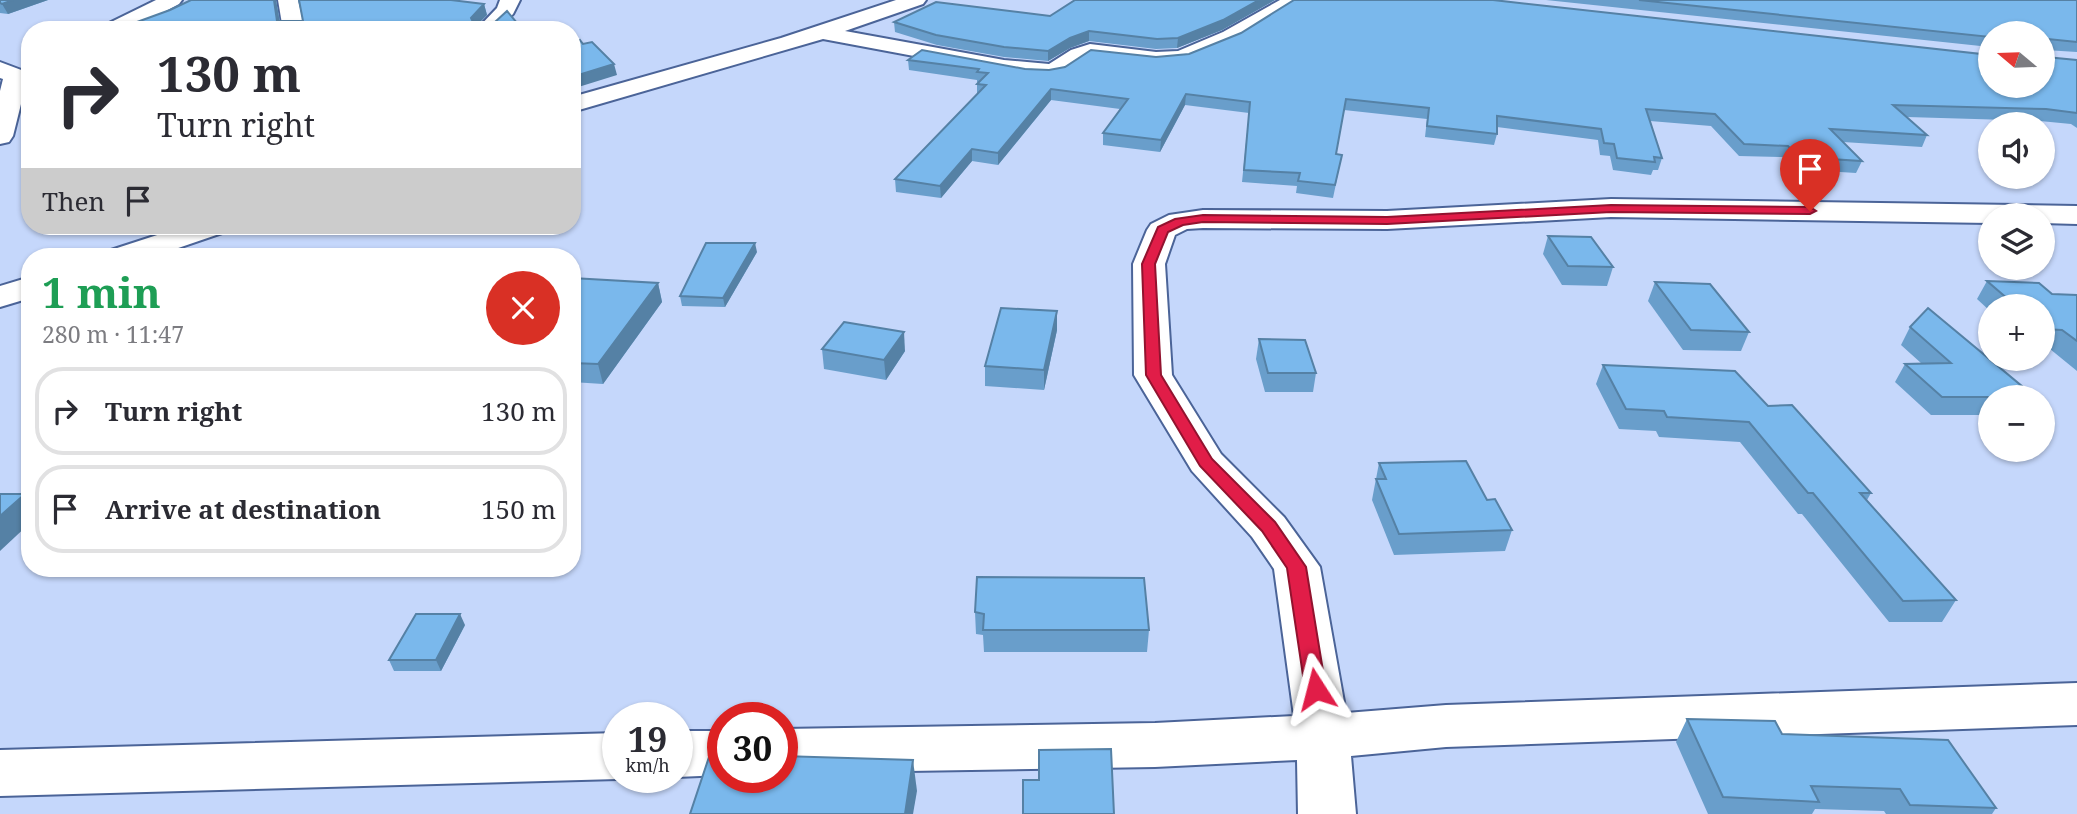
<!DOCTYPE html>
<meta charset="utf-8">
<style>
body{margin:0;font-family:"Noto Serif",serif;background:#f2f2f3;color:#2b2b33;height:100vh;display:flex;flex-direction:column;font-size:26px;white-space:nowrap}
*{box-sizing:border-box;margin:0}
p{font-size:23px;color:#7c7c81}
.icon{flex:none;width:38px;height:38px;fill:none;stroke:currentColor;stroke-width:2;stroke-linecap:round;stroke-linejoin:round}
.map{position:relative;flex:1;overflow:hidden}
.sheet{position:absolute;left:21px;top:248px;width:560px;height:329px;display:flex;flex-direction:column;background:#fff;border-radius:28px;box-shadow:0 2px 5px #0004}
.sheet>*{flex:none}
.hud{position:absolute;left:21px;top:21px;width:560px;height:214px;border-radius:28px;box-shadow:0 2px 5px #0004;background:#fff;color:#2b2b33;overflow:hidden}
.needle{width:46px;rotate:289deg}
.tools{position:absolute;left:1978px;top:21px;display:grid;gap:14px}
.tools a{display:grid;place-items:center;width:77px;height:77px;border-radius:50%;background:#fff;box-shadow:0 2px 5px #0004;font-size:35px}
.speed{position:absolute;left:602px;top:702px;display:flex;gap:14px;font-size:35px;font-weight:700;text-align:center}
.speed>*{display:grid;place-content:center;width:91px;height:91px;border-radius:50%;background:#fff;box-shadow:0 2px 5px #0004;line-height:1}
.speed small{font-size:18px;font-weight:400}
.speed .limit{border:10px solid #d22;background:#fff;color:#111}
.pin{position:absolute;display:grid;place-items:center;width:60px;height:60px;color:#fff;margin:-72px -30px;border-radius:50% 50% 50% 0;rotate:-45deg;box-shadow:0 0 7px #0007}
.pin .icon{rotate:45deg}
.me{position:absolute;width:77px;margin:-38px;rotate:351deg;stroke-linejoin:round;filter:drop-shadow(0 0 5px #0008)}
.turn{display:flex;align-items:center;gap:24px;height:147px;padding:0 21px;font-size:32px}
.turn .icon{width:91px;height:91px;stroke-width:2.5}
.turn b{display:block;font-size:49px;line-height:60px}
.then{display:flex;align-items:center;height:66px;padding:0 21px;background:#0003;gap:14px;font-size:26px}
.round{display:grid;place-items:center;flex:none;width:74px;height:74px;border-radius:37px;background:#f2f2f3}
.headline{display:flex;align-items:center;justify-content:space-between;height:119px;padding:0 21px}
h1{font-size:42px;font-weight:700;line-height:52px;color:#1e9e55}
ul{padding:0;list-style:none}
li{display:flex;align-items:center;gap:21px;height:88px;margin:0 14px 10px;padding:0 7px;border:4px solid #e1e1e2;border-radius:28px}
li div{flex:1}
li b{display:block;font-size:26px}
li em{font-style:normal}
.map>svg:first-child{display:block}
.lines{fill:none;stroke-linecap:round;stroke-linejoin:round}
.minor-casing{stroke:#4b6498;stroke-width:4}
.minor{fill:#fff;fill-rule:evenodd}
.wall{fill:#699ecb}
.shaded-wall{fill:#5581a5}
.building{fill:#7ab8ec;stroke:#5581a5;stroke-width:2}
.route{fill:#e11d48;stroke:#92132f;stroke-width:2}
</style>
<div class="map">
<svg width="2077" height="814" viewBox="0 0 2077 814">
<rect width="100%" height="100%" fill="#c5d7fb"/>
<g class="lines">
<defs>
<g id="minor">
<polygon points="156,0 182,0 179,4 130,30 103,30 105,25"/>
<polygon points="278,0 298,0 305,30 283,30"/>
<polygon points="500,0 520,0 513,14 498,30 476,30 497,8"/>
<polygon points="896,0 926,0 923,4 845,31 1004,60 1049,64 1071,50 1090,44 1156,52 1178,51 1223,32 1280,0 1305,0 1239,41 1188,62 1156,65 1090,58 1063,75 1049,78 1026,77 823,39 572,112 572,97 781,38"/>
<polygon points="0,62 24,71 28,76 13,136 9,142 0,144 0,91 3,79 0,78"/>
<polygon points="1611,199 2077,206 2077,224 2042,223 2042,215 1990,215 1990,223 1611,217 1387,229 1203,228 1187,229 1175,235 1165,264 1172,375 1221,454 1284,517 1320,567 1346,713 1446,705 2077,683 2077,725 1446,747 1351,756 1356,814 1298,814 1297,760 1155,767 782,773 782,729 1155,723 1294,716 1274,569 1252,537 1192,471 1134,375 1133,264 1147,230 1151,224 1169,215 1203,210 1387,211"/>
<polygon points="185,226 229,226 225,232 152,257 106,257 111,250"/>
<polygon points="30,277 30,298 0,307 0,286"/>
<polygon points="677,731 723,731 723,775 677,777"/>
<polygon points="618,733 618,777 623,777 618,779 0,796 0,750"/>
</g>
</defs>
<use href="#minor" class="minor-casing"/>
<use href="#minor" class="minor"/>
</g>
<g class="wall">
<polygon points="0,0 48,0 8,14 0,13"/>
<polygon points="276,0 280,21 303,21 484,4 487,15 480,22 523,30 115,30 170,10"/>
<polygon points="1075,0 1275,0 1222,30 1177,48 1156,49 1089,41 1070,48 1048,61 1004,57 937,45 895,32 894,22 1050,16"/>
<polygon points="1546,0 2077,0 2077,52 2045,50 2046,57 2077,60 2077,128 2071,124 2040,121 1907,117 1927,135 1922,147 1843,142 1862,161 1856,173 1793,169 1783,157 1739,156 1711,126 1650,121 1662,158 1658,170 1653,170 1651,175 1613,170 1610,156 1600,155 1598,140 1497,127 1497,134 1494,145 1425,137 1427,119 1344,110 1336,154 1342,155 1333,198 1296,193 1297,186 1242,182 1249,113 1185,105 1160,152 1103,145 1103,133 1120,109 1051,100 998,165 972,161 941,198 896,192 895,179 977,94 977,84 978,83 977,82 977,80 909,70 908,60 1049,70 1189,54 1241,33 1990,86 2042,33 1990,33 1990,47"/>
<polygon points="1548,236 1613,267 1607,286 1562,285 1543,254"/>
<polygon points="757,252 725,307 682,306 680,296"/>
<polygon points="572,278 658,283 662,302 603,384 572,382"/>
<polygon points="1987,281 2052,294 2077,295 2077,371 2050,349 2042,349 2042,306 1990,306 1990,311 1977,299"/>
<polygon points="1655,282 1749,332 1741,351 1683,350 1648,301"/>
<polygon points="1057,311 1057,330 1044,390 985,386 985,366"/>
<polygon points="1910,327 1990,397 1990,415 1931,415 1895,382 1905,364 1921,363 1901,345"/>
<polygon points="1259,339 1316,373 1313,392 1265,392 1256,359"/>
<polygon points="822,349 905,351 886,380 824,369"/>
<polygon points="1603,365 1768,406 1871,493 1867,500 1956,600 1942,622 1889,622 1802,514 1798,514 1740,442 1659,437 1656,431 1619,429 1596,384"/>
<polygon points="1379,463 1487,500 1512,530 1505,551 1394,555 1372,500"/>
<polygon points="975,612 1149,630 1147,652 984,652 983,635 976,634"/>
<polygon points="465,625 441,671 394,671 389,660"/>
<polygon points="1687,719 1782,734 1996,808 1992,814 1886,814 1884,811 1815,809 1812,814 1708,814 1676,742"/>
</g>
<g class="shaded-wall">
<polygon points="13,0 48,0 8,14 2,4"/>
<polygon points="274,0 276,0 281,29 277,21"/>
<polygon points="1259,0 1275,0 1222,30 1177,48 1178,38"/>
<polygon points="484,4 487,15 474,28 471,18"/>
<polygon points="1089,31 1089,41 1070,48 1048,61 1048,51 1070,38"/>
<polygon points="614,64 617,75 572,89 572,77"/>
<polygon points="1051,89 1051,100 998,165 998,153"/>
<polygon points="1186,94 1185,105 1160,152 1161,140"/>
<polygon points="972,149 972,161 941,198 940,186"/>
<polygon points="755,243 757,252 725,307 723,298"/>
<polygon points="658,283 662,302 603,384 598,364"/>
<polygon points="1057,311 1057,330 1044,390 1044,370"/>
<polygon points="904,332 905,351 886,380 884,360"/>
<polygon points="25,494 30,502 30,523 0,551 0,516"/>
<polygon points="460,614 465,625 441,671 436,660"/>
<polygon points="913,760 917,791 913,814 905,814"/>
</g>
<g class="building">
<polygon points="0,0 13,0 2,4 0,3"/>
<polygon points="191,0 274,0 277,21 303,21 299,0 451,0 484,4 471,18 473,22 495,22 507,11 523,30 292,30 267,27 260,30 115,30 170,10"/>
<polygon points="1075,0 1259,0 1223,20 1178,38 1157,39 1089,31 1070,38 1048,51 1004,47 936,35 894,22 936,2 1050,16"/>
<polygon points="1294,0 1493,0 1990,55 1990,86 2042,86 2042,33 1990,33 1990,37 1639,0 2077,0 2077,42 2048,39 2045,42 2046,57 2077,60 2077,113 2046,109 1893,105 1927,135 1830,129 1862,161 1798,157 1788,146 1744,144 1715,114 1646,109 1662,158 1654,157 1655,162 1617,158 1614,144 1604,143 1601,129 1497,116 1497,134 1427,126 1429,108 1346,99 1336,154 1342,155 1335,185 1298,181 1300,173 1244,170 1250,102 1186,94 1161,140 1103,133 1128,99 1051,89 998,153 972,149 940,186 895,179 986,85 977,84 988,73 977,72 979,69 908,60 922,50 1025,69 1049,70 1065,67 1091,50 1156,57 1189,54 1241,33"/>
<polygon points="580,40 583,44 592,42 614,64 572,77 572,42"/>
<polygon points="1548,236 1591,237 1613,267 1568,266"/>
<polygon points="706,243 755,243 723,298 680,296"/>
<polygon points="518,249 563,253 558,257 509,257"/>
<polygon points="572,278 658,283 598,364 572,363"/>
<polygon points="1987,281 2039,283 2052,294 2077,295 2077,341 2062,330 2042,329 2042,306 2016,306"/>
<polygon points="1655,282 1710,284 1749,332 1691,330"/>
<polygon points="1001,308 1057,311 1044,370 985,366"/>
<polygon points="1928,308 2035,397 1942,397 1905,364 1951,363 1910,327"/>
<polygon points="844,322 904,332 884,360 822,349"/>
<polygon points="1259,339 1305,340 1316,373 1268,373"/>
<polygon points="1603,365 1735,371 1768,406 1792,405 1871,493 1860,493 1956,600 1903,601 1813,493 1808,493 1749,422 1667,417 1664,411 1626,409"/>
<polygon points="1466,461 1487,500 1495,499 1512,530 1399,534 1376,479 1386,479 1379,463"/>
<polygon points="0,494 25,494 0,516"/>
<polygon points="977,577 1144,578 1149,630 983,630 984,614 975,612"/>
<polygon points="416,614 460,614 436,660 389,660"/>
<polygon points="1687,719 1775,721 1782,734 1948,740 1996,808 1910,805 1900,789 1811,786 1819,802 1723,797"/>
<polygon points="1111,749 1114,814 1023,814 1023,780 1039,780 1039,750"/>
<polygon points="710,754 723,754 723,777 782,777 782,756 913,760 905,814 690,814"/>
</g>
<polygon class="route" points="1611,205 1810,207 1816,211 1810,214 1611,212 1387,224 1203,222 1183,225 1168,232 1155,264 1161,375 1212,459 1275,522 1306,567 1326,689 1323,695 1316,697 1308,695 1305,689 1287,568 1262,531 1200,466 1146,375 1142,264 1158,227 1175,219 1203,215 1387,217"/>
</svg>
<div class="tools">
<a><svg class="needle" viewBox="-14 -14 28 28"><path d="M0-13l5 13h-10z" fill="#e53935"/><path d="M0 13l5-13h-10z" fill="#7c7c81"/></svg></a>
<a><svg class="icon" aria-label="sound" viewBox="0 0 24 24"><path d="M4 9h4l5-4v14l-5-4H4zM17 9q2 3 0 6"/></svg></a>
<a><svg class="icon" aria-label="layers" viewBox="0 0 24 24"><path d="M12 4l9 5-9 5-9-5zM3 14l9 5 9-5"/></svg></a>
<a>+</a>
<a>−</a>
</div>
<div class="speed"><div>19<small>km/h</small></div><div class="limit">30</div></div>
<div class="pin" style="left:1810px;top:211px;background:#d93025"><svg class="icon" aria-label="arrive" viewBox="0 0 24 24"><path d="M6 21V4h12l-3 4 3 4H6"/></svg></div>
<svg class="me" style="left:1316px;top:689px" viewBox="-20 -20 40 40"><path d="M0-17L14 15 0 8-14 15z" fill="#e11d48" stroke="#fff" stroke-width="4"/></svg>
<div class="hud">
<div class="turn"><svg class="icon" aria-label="right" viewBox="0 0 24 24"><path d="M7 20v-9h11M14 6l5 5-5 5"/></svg><div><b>130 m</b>Turn right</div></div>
<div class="then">Then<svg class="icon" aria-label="arrive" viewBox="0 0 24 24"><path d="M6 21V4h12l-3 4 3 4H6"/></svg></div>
</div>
<section class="sheet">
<div class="headline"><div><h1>1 min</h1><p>280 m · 11:47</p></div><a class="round" style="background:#d93025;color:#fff"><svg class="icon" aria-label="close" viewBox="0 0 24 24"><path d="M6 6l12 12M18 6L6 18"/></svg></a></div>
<ul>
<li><svg class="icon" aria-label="right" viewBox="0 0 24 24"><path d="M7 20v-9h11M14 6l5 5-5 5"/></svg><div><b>Turn right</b></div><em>130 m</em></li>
<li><svg class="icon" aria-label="arrive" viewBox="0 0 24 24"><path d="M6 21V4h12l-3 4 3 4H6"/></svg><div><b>Arrive at destination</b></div><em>150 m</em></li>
</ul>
</section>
</div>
